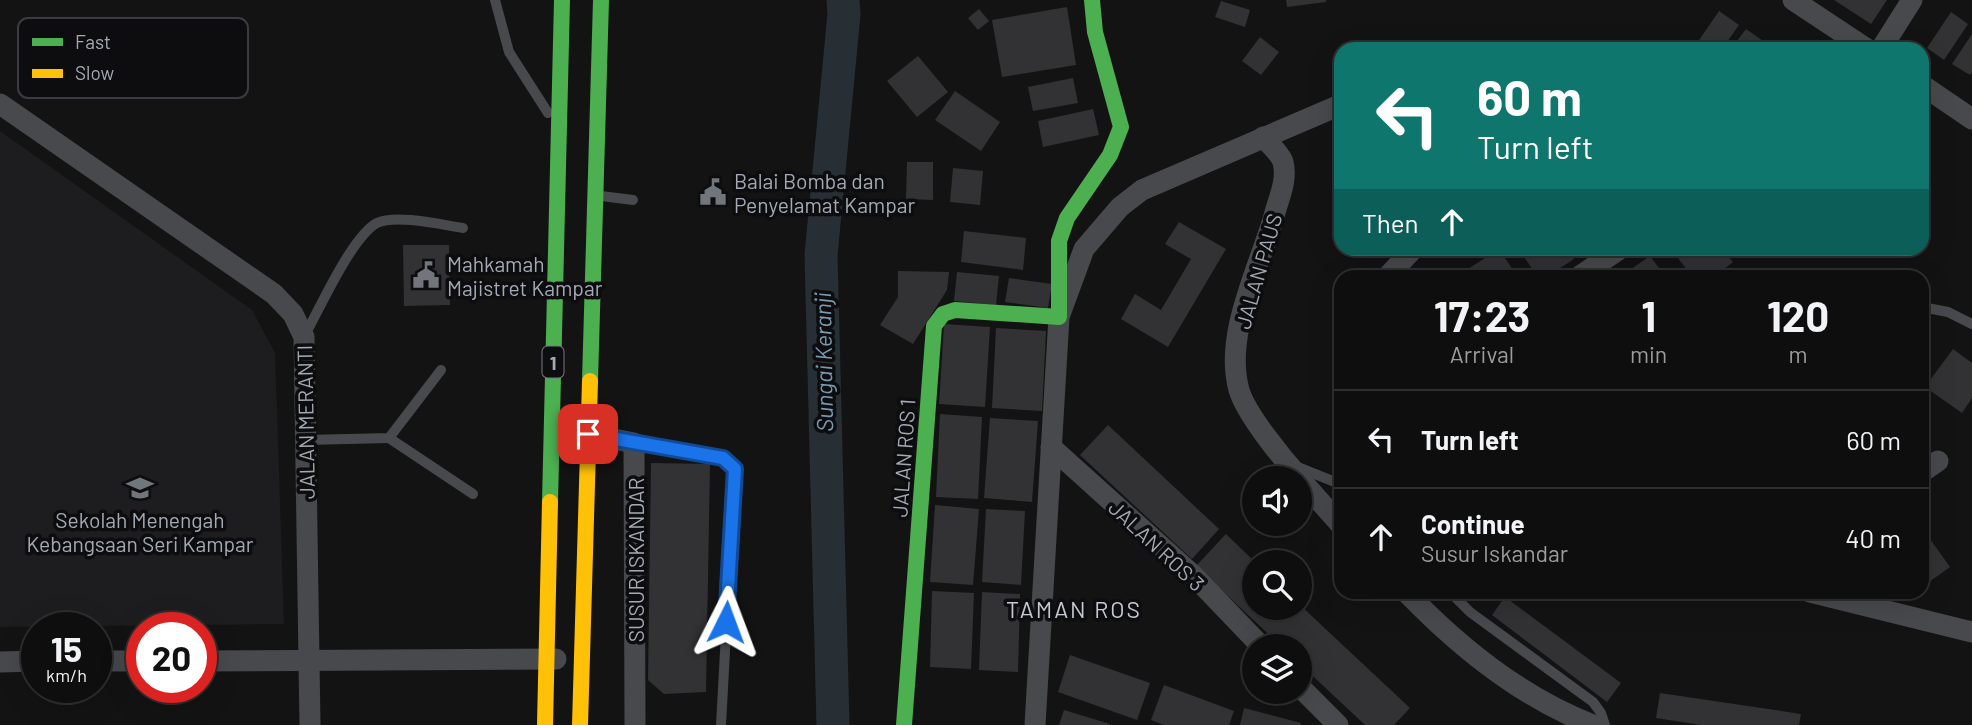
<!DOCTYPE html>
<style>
body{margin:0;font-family:Barlow,sans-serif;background:#1c1c1c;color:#f1f3f6;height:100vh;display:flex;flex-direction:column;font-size:26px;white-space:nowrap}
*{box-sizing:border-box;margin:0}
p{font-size:23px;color:#9b9c9e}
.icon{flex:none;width:38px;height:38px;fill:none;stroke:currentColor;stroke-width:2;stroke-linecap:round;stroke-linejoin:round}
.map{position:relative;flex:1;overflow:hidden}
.sheet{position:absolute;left:1334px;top:270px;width:595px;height:329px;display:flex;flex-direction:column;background:#0e0e0e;border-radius:21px;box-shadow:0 7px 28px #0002,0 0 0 2px #2e2e2e}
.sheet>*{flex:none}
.banner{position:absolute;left:1334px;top:42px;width:595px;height:214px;border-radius:21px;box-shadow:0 7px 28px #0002,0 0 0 2px #2e2e2e;background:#0f766e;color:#fff;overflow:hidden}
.buttons{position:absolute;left:1242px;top:466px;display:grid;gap:14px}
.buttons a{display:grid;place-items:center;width:70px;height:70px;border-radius:50%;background:#0e0e0e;box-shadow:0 7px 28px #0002,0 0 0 2px #2e2e2e;font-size:35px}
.speed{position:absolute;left:21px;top:612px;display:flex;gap:14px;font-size:35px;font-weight:700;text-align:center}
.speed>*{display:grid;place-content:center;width:91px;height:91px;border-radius:50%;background:#0e0e0e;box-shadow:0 7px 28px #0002,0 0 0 2px #2e2e2e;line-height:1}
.speed small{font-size:18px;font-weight:400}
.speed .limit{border:10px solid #d22;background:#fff;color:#111}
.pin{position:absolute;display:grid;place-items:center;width:60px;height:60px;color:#fff;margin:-30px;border-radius:14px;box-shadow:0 4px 10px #0006}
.me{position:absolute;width:77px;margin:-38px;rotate:3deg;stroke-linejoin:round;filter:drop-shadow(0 0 5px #0008)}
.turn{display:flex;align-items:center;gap:24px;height:147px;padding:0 28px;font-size:32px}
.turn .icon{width:91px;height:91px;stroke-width:2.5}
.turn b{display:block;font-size:49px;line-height:60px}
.then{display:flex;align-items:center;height:66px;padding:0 28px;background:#0003;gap:14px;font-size:26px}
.eta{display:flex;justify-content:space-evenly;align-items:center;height:119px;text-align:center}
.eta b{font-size:42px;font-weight:700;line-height:49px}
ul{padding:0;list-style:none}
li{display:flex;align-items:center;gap:21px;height:98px;padding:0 28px;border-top:2px solid #2e2e2e}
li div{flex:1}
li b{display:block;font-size:26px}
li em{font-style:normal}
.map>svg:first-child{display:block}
.built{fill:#1d1d1f}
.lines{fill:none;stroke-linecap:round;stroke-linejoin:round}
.river{stroke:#272f35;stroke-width:33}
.building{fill:#323234}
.lane{stroke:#47494c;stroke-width:10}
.street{stroke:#47494c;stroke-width:21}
.fast{stroke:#4caf50;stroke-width:16}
.slow{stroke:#ffc107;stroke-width:16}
.route-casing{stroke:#114b97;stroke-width:18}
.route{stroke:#1a73e8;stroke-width:12}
.labels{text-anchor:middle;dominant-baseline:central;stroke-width:7;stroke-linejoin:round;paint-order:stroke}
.shield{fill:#0d0d0f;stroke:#777b83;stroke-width:2}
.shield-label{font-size:19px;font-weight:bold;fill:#a4aab5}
.poi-label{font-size:21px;fill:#a4aab5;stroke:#0d0d0f;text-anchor:start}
.street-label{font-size:21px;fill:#a4aab5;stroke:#0d0d0f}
.water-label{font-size:23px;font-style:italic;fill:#7a9ab0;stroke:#0d0d0f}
.neighbourhood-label{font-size:23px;letter-spacing:2px;fill:#c5c9d1;stroke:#0d0d0f}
.key{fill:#0d0d0f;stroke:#3a3c41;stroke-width:2}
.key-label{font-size:19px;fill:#a4aab5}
</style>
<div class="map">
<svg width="1972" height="725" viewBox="0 0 1972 725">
<rect width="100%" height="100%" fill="#131313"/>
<polygon class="built" points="0,131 252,310 275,353 284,624 0,627"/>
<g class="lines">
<polyline class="river" points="833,725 821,255 844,14 843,0"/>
</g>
<g class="building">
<polygon points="1286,0 1326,0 1326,2 1287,7"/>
<polygon points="1834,0 1887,0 1871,24"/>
<polygon points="1221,1 1250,10 1245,27 1215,17"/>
<polygon points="1067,7 1076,65 1002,77 992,20"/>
<polygon points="979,9 989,21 978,30 968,18"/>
<polygon points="1719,11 1739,25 1722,49 1700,49 1695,46"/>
<polygon points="1951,12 1968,24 1944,60 1927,48"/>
<polygon points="1746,29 1766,43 1762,49 1731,49"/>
<polygon points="1972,34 1972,72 1970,75 1952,64"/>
<polygon points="1260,37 1279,52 1261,75 1242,61"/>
<polygon points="918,56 948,92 917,117 887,81"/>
<polygon points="1073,78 1078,103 1033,111 1028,87"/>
<polygon points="955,91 1000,122 981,151 935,120"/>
<polygon points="1093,109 1099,135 1043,147 1038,121"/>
<polygon points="907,162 933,162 933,200 906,199"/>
<polygon points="953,168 983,171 980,205 950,202"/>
<polygon points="1179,222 1226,249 1168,347 1121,319 1135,294 1161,310 1191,259 1165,244"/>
<polygon points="964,231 1026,238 1023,270 961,262"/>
<polygon points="403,245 449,245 450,305 404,306"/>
<polygon points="1518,248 1567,248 1574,259 1548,276 1537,276"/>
<polygon points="1670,248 1722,248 1733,262 1715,276 1692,276"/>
<polygon points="1499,249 1517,276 1457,276"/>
<polygon points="1650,256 1665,276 1621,276"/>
<polygon points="898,271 949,272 947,290 913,344 880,325 898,297"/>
<polygon points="957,272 999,276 996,305 954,301"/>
<polygon points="1009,278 1052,284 1048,308 1005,302"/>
<polygon points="944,324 990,327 985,407 939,404"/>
<polygon points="996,328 1046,331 1042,411 992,408"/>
<polygon points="1953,349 1972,363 1972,398 1962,413 1925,387"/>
<polygon points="940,414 982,417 978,499 936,497"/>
<polygon points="990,418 1038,421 1032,502 984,498"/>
<polygon points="1108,425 1219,529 1192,559 1080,455"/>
<polygon points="651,463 710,464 706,692 664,694 648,680"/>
<polygon points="935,505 979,509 973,585 930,582"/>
<polygon points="986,509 1025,511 1021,585 982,582"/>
<polygon points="1922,528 1950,567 1922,587"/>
<polygon points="1226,534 1255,562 1255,607 1300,607 1300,605 1410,708 1394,725 1365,725 1300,664 1300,646 1281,646 1196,566"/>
<polygon points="932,591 974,593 971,669 930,667"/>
<polygon points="982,592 1020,594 1018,672 979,670"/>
<polygon points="1505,597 1621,683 1607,702 1492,615"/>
<polygon points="1070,655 1150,683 1137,720 1058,692"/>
<polygon points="1164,685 1234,711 1229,725 1164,725 1151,720"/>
<polygon points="1660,693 1801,714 1799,725 1701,725 1656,718"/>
<polygon points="1244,708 1301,723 1300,725 1240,725"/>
<polygon points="1064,710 1110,724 1110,725 1059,725"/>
</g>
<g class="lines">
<g class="lane">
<polyline points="495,0 509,52 548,113"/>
<polyline points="601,196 633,200"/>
<polyline points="1922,307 1948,312 1972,324"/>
<path d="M 304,337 C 319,310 352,236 377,223 C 396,214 443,225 463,228"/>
<polyline points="389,438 473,494"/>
<polyline points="306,440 389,438 441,370"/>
<polyline points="634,443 723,458 735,469 721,725"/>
<polyline points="1295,466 1340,484"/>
<polyline points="1450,592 1470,612 1593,702 1601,713 1605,725"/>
</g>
<g class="street">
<polyline points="1793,0 1867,49"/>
<polyline points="1881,49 1912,0"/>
<polyline points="1922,85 1972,119"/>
<polyline points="0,104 274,294 293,314 304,337 310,725"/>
<path d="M 1263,137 C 1269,144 1280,153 1283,162 C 1287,178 1281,193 1276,209 C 1262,263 1223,333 1239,390 C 1246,414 1282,458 1300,478"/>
<polyline points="1388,276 1414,248"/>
<polyline points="1580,276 1621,248"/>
<polyline points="588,434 634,443 635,725"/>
<polyline points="1051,447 1193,575 1261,646"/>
<polyline points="1922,472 1938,461"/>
<polyline points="1300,479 1340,524"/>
<path d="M 1406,592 C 1458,646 1522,698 1593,725"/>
<polyline points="1810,592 1972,632"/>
<polyline points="96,661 142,661"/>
<polyline points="201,661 556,659"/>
<polyline points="0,662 37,661"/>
<polyline points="1300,687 1338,725"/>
<polyline points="1035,725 1059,317 1084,249 1120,207 1142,190 1340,105"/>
</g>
<g class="fast">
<polyline points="590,381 601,0"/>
<polyline points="550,502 562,0"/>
<polyline points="904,725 934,326 943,314 955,310 1059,317 1059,241 1067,218 1110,155 1121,127 1095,32 1092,0"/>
</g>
<g class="slow">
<polyline points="545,725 550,502"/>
<polyline points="580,725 590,381"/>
</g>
</g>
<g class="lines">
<defs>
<polyline id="route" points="588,434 723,458 735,469 726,622"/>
</defs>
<use href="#route" class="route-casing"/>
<use href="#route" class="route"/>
</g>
<defs>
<symbol id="civic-bare" viewBox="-9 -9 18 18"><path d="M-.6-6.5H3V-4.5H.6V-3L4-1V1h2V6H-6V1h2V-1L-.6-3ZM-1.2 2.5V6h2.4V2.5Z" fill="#71757c" stroke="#0d0d0f" stroke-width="2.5" paint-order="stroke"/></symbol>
<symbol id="school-bare" viewBox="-9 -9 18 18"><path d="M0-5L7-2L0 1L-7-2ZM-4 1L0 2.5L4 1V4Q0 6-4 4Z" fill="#71757c" stroke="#0d0d0f" stroke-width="2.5" paint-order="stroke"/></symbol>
</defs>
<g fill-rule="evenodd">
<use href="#civic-bare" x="694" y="173" width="38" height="38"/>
<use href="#civic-bare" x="407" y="256" width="38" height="38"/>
<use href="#school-bare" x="121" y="469" width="38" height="38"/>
</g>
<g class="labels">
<rect class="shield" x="542.5" y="346.5" width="21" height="31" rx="5"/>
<g class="shield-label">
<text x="553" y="362">1</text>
</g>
<g class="poi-label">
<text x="734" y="180">Balai Bomba dan<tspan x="734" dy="24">Penyelamat Kampar</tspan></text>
<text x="447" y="263">Mahkamah<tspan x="447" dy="24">Majistret Kampar</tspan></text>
<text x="140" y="519" text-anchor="middle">Sekolah Menengah<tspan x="140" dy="24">Kebangsaan Seri Kampar</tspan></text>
</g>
<g class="street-label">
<text transform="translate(1258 271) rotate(-74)">JALAN PAUS</text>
<text transform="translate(305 422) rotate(-91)">JALAN MERANTI</text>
<text transform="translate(903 458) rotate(-86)">JALAN ROS 1</text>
<text transform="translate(1157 545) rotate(43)">JALAN ROS 3</text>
<text transform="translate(635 560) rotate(-90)">SUSUR ISKANDAR</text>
</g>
<g class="water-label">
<text transform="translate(823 362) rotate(-91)">Sungai Keranji</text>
</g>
<g class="neighbourhood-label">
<text x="1074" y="609">TAMAN ROS</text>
</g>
</g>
<rect x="18" y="18" width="230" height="80" rx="10" class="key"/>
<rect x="32" y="38" width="31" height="8" fill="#4caf50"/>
<rect x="32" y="69" width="31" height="9" fill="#ffc107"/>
<g class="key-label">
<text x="75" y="49">Fast</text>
<text x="75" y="80">Slow</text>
</g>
</svg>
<div class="buttons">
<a><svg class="icon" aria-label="sound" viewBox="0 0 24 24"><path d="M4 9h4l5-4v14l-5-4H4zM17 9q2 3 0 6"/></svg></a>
<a><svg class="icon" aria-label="search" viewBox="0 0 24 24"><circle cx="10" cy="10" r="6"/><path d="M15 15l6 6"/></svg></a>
<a><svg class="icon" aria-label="layers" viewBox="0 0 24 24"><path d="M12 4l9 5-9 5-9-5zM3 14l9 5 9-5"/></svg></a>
</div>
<div class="speed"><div>15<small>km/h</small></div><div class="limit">20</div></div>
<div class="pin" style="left:588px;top:434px;background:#d93025"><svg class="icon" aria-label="arrive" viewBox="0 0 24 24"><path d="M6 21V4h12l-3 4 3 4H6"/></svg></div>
<svg class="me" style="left:726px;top:622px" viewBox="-20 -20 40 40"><path d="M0-17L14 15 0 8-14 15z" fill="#1a73e8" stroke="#fff" stroke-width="4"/></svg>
<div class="banner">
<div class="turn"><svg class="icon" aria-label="left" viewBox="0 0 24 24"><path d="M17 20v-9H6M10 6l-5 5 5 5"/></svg><div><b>60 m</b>Turn left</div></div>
<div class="then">Then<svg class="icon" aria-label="ahead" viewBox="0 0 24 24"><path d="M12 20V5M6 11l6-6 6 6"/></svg></div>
</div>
<section class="sheet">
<div class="eta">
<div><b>17:23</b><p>Arrival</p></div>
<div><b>1</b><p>min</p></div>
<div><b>120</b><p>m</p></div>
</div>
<ul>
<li><svg class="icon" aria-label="left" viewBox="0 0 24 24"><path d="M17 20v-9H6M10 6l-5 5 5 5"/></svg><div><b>Turn left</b></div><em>60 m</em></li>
<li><svg class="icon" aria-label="ahead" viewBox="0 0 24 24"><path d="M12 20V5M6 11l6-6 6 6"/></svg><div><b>Continue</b><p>Susur Iskandar</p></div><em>40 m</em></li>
</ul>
</section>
</div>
